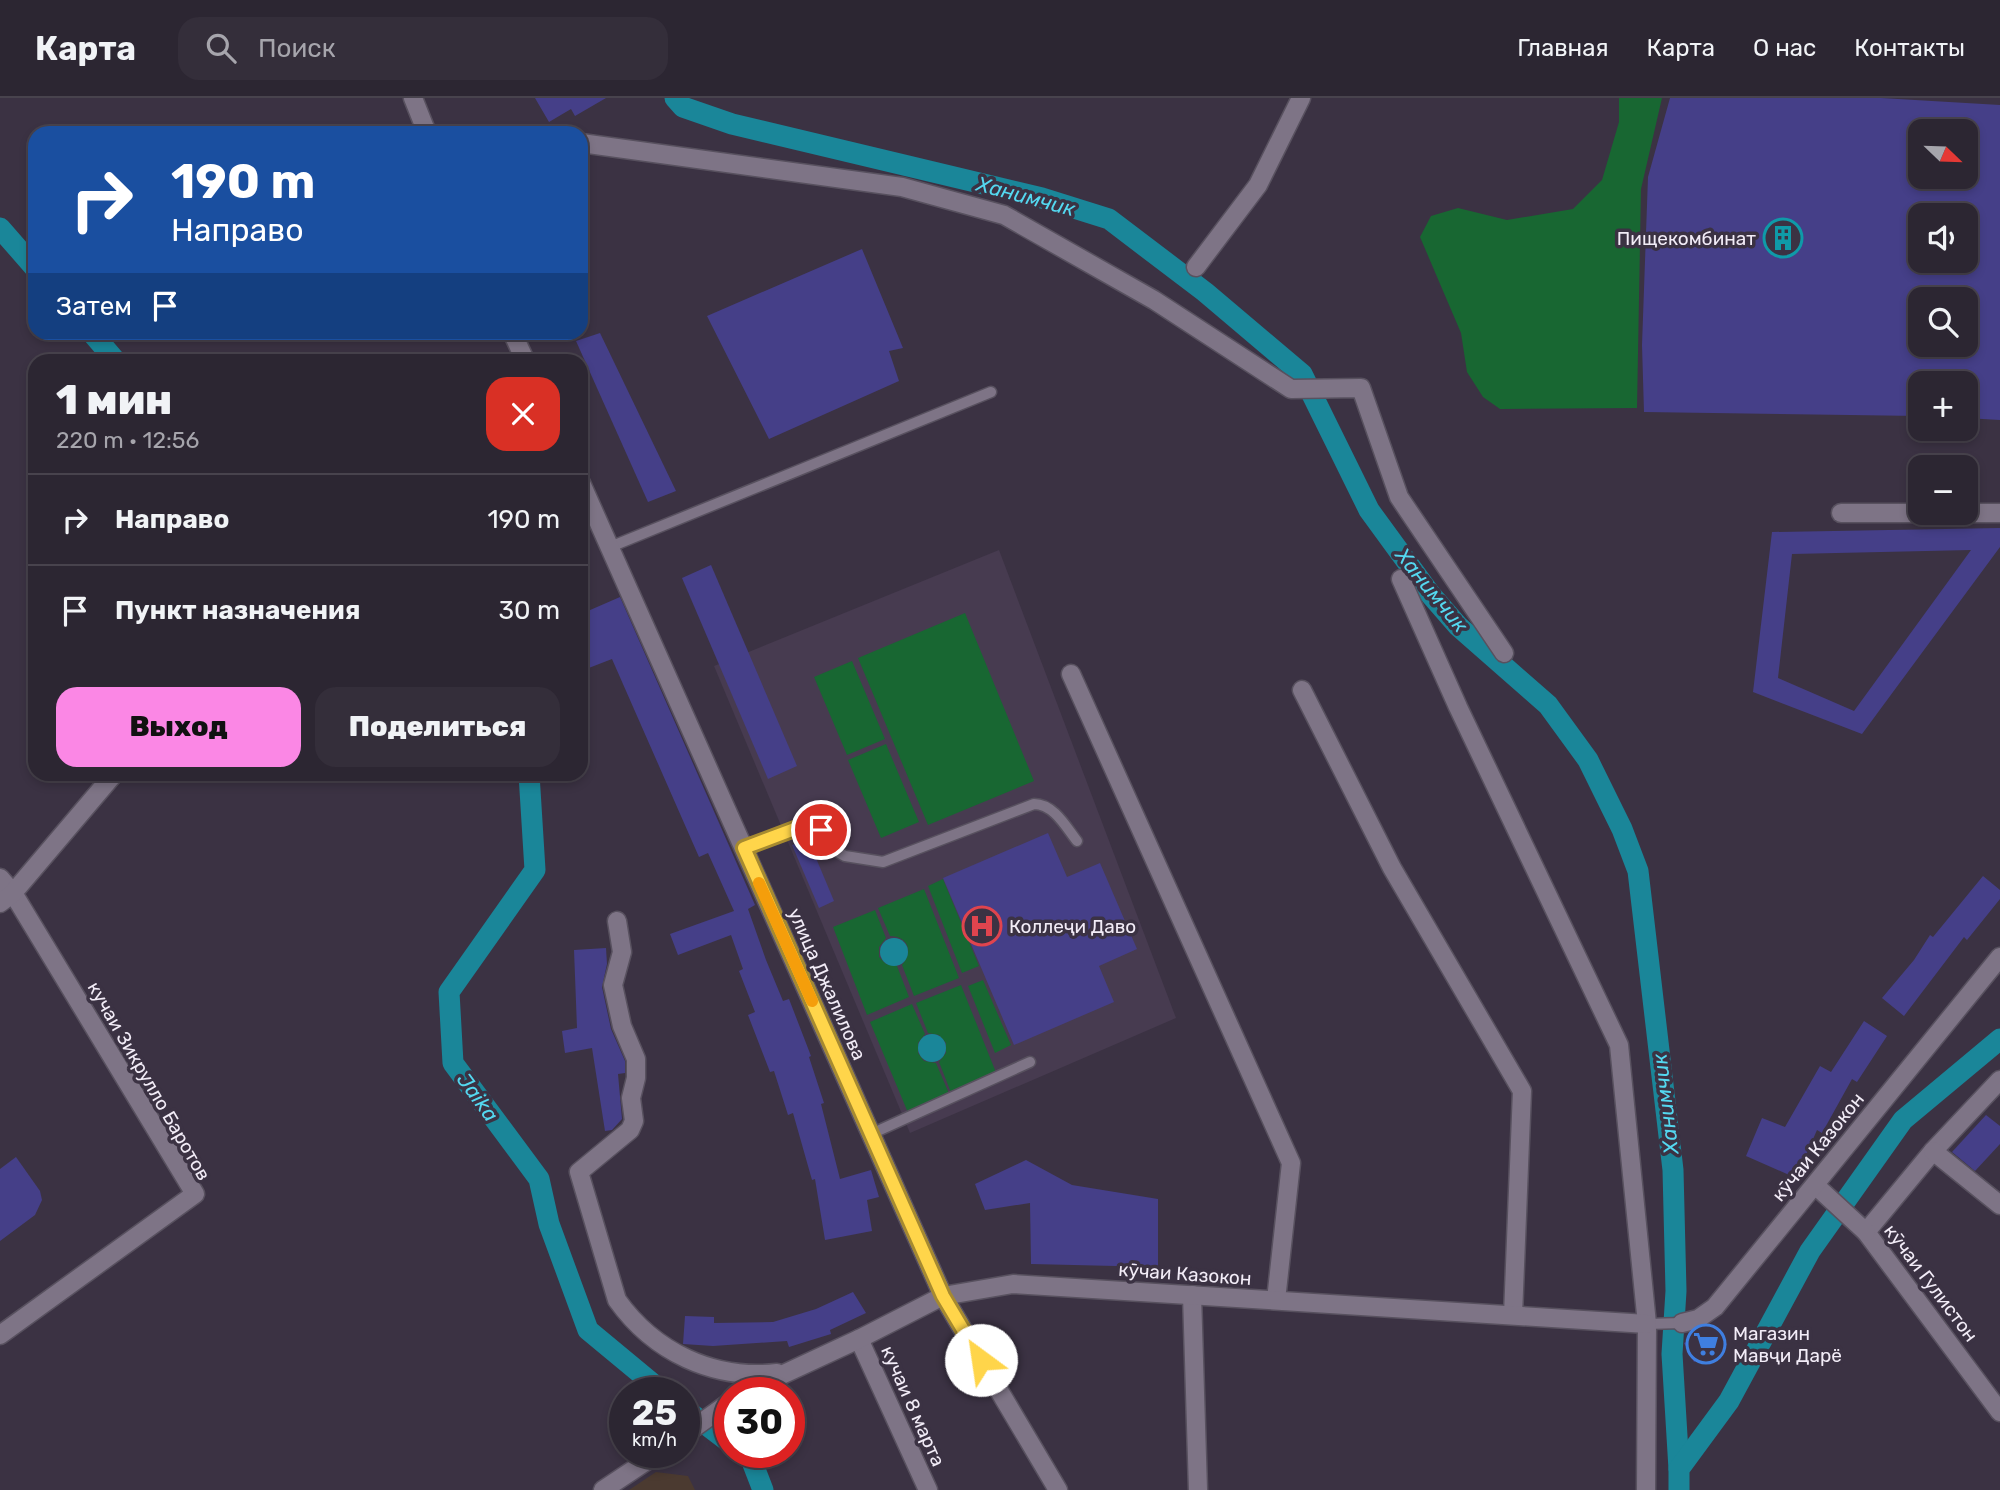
<!DOCTYPE html>
<html lang="ru">
<meta charset="utf-8">
<style>
body{margin:0;font-family:Rubik,sans-serif;background:#342e3a;color:#f1f3f6;height:100vh;display:flex;flex-direction:column;font-size:26px;white-space:nowrap}
*{box-sizing:border-box;margin:0}
p{font-size:23px;color:#a6a5ac}
.icon{flex:none;width:38px;height:38px;fill:none;stroke:currentColor;stroke-width:2;stroke-linecap:round;stroke-linejoin:round}
.map{position:relative;flex:1;overflow:hidden}
.panel{position:absolute;left:28px;top:256px;width:560px;height:427px;display:flex;flex-direction:column;background:#2c2632;border-radius:21px;box-shadow:0 4px 10px #0003,0 0 0 2px #48434d}
.panel>*{flex:none}
.guide{position:absolute;left:28px;top:28px;width:560px;height:214px;border-radius:21px;box-shadow:0 4px 10px #0003,0 0 0 2px #48434d;background:#1a4fa0;color:#fff;overflow:hidden}
.needle{width:46px;rotate:113deg}
.fabs{position:absolute;left:1908px;top:21px;display:grid;gap:14px}
.fabs a{display:grid;place-items:center;width:70px;height:70px;border-radius:14px;background:#2c2632;box-shadow:0 4px 10px #0003,0 0 0 2px #48434d;font-size:35px}
.speed{position:absolute;left:609px;top:1279px;display:flex;gap:14px;font-size:35px;font-weight:700;text-align:center}
.speed>*{display:grid;place-content:center;width:91px;height:91px;border-radius:50%;background:#2c2632;box-shadow:0 4px 10px #0003,0 0 0 2px #48434d;line-height:1}
.speed small{font-size:18px;font-weight:400}
.speed .limit{border:10px solid #d22;background:#fff;color:#111}
.pin{position:absolute;display:grid;place-items:center;width:60px;height:60px;color:#fff;margin:-30px;border:4px solid #fff;border-radius:50%;box-shadow:0 2px 7px #0007}
.me{position:absolute;width:77px;margin:-38px;rotate:329deg;stroke-linejoin:round;filter:drop-shadow(0 0 5px #0008)}
.turn{display:flex;align-items:center;gap:24px;height:147px;padding:0 28px;font-size:32px}
.turn .icon{width:91px;height:91px;stroke-width:2.5}
.turn b{display:block;font-size:49px;line-height:60px}
.then{display:flex;align-items:center;height:66px;padding:0 28px;background:#0003;gap:14px;font-size:26px}
.round{display:grid;place-items:center;flex:none;width:74px;height:74px;border-radius:21px;background:#342e3a}
.head{display:flex;align-items:center;justify-content:space-between;height:119px;padding:0 28px}
h1{font-size:42px;font-weight:800;line-height:52px}
.button{display:flex;gap:14px;margin-top:auto;padding:14px 28px}
.button a{flex:1;height:80px;border-radius:21px;background:#fb87e5;color:#111;font-size:28px;font-weight:800;line-height:80px;text-align:center}
.button a+a{background:#342e3a;color:#f1f3f6}
ul{padding:0;list-style:none}
li{display:flex;align-items:center;gap:21px;height:91px;padding:0 28px;border-top:2px solid #48434d}
li div{flex:1}
li b{display:block;font-size:26px}
li em{font-style:normal}
header{display:flex;align-items:center;gap:42px;box-sizing:border-box;height:98px;padding:0 35px;background:#2c2632;border-bottom:2px solid #48434d}
header strong{font-size:33px}
nav{display:flex;gap:38px;margin-inline-start:auto;font-size:24px}
.search{width:490px;height:63px;background:#342e3a;display:flex;align-items:center;gap:18px;box-sizing:border-box;padding:0 24px;border-radius:21px;color:#a6a5ac;font-size:26px}
.map>svg:first-child{display:block}
.industrial{fill:#4b3a30}
.built{fill:#473b50}
.green{fill:#186732}
.water{fill:#1a8699}
.lines{fill:none;stroke-linecap:round;stroke-linejoin:round}
.canal{stroke:#1a8699;stroke-width:21}
.building{fill:#453f88;fill-rule:evenodd}
.lane-casing{stroke:#58515f;stroke-width:13}
.street-casing{stroke:#58515f;stroke-width:21}
.lane{stroke:#7e7486;stroke-width:10}
.street{stroke:#7e7486;stroke-width:18}
.route-casing{stroke:#a68a30;stroke-width:18}
.route{stroke:#ffd54a;stroke-width:12}
.slow{stroke:#f59e0b;stroke-width:12}
.labels{text-anchor:middle;dominant-baseline:central;stroke-width:7;stroke-linejoin:round;paint-order:stroke}
.poi-label{font-size:19px;fill:#f2ecf7;stroke:#3b3243;text-anchor:start}
.street-label{font-size:19px;fill:#f2ecf7;stroke:#3b3243}
.water-label{font-size:21px;font-style:italic;fill:#54d8f0;stroke:#3b3243}
</style>
<header>
<strong>Карта</strong>
<div class="search"><svg class="icon" aria-label="search" viewBox="0 0 24 24"><circle cx="10" cy="10" r="6"/><path d="M15 15l6 6"/></svg>Поиск</div>
<nav><a>Главная</a><a>Карта</a><a>О нас</a><a>Контакты</a></nav>
</header>
<div class="map">
<svg width="2000" height="1392" viewBox="0 0 2000 1392">
<rect width="100%" height="100%" fill="#3b3243"/>
<polygon class="industrial" points="656,1374 688,1378 695,1392 629,1392"/>
<polygon class="built" points="999,452 1176,920 910,1035 714,568"/>
<g class="green">
<polygon points="1619,0 1662,0 1641,91 1637,310 1500,311 1483,299 1467,274 1461,235 1420,139 1431,118 1458,110 1507,122 1573,111 1602,82 1619,24"/>
<polygon points="965,515 1034,683 928,727 858,560"/>
<polygon points="852,563 885,641 847,657 814,579"/>
<polygon points="886,646 919,724 881,740 848,662"/>
<polygon points="943,781 979,868 962,875 928,788"/>
<path d="M 924,791 L 959,880 L 914,898 L 902,867 C 914,854 908,838 890,838 L 878,810 Z"/>
<polygon points="875,812 886,840 879,849 879,859 886,866 897,868 909,899 867,917 833,829"/>
<polygon points="983,882 1011,947 995,955 968,888"/>
<polygon points="961,887 997,977 952,997 939,964 946,955 946,945 939,937 928,935 916,905"/>
<polygon points="912,906 925,936 918,945 918,955 924,963 936,965 950,998 909,1017 870,924"/>
</g>
<g class="water">
<circle cx="894" cy="854" r="14"/>
<circle cx="932" cy="950" r="14"/>
</g>
<g class="lines">
<g class="canal">
<polyline points="675,0 683,9 732,26 1042,100 1109,121 1205,194 1302,276 1369,412 1431,497 1458,528 1548,607 1588,662 1622,731 1638,773 1673,1072 1676,1193 1672,1256 1679,1371"/>
<polyline points="0,130 35,170"/>
<polyline points="91,234 115,262"/>
<polyline points="529,676 535,772 449,894 453,965 539,1081 549,1126 588,1232 664,1295"/>
<polyline points="684,1310 730,1345"/>
<polyline points="742,1354 751,1361 763,1392"/>
<polyline points="1679,1392 1679,1371 1729,1303 1810,1153 1903,1022 2000,941"/>
</g>
</g>
<g class="building">
<polygon points="535,0 606,0 575,18 571,11 549,24"/>
<path d="M 1670,0 L 1881,0 L 2000,7 L 2000,322 L 1965,320 L 1965,285 L 1920,285 L 1920,318 L 1644,314 L 1642,247 L 1648,79 ZM 1920,33 L 1965,33 L 1965,79 L 1920,79 ZM 1920,117 L 1965,117 L 1965,163 L 1920,163 ZM 1920,201 L 1965,201 L 1965,247 L 1920,247 Z"/>
<polygon points="862,151 903,250 889,253 899,283 769,341 707,218"/>
<polygon points="600,235 676,393 648,404 576,243"/>
<path d="M 2000,430 L 2000,449 L 1862,636 L 1753,594 L 1772,434 ZM 1971,452 L 1854,613 L 1778,580 L 1792,456 Z"/>
<polygon points="711,467 797,668 768,681 682,480"/>
<polygon points="620,499 755,807 748,811 766,862 783,903 789,901 811,958 809,959 824,1005 821,1006 840,1081 871,1072 879,1099 867,1102 872,1133 825,1142 815,1081 812,1082 793,1015 788,1017 774,973 770,974 748,917 755,914 739,873 743,871 731,837 678,857 670,836 734,813 708,755 699,759 612,561 581,573 581,516"/>
<polygon points="1048,735 1067,779 1100,765 1137,851 1099,868 1114,904 1014,947 943,780"/>
<polygon points="808,741 834,803 819,810 792,747"/>
<polygon points="1983,778 2000,792 2000,801 1967,842 1964,839 1904,918 1882,900 1914,862 1930,837 1933,839"/>
<polygon points="606,850 607,866 602,889 611,931 625,963 625,975 618,976 622,1021 612,1032 605,1033 592,950 565,955 562,933 577,930 574,852"/>
<polygon points="1864,923 1887,938 1857,984 1852,981 1822,1035 1817,1032 1796,1080 1746,1058 1762,1020 1785,1029 1820,968 1831,974"/>
<polygon points="1986,1017 2000,1028 2000,1046 1975,1073 1952,1054"/>
<polygon points="16,1059 40,1093 42,1102 35,1117 0,1143 0,1071"/>
<polygon points="1026,1062 1072,1087 1158,1101 1158,1169 1031,1166 1030,1105 985,1112 975,1086"/>
<polygon points="853,1194 866,1215 830,1232 831,1236 789,1249 787,1243 713,1248 683,1246 685,1218 714,1219 714,1225 773,1224 816,1211"/>
<polygon points="1718,1229 1727,1247 1694,1264 1684,1245"/>
</g>
<g class="lines">
<defs>
<g id="lane">
<polyline points="610,449 991,294"/>
<path d="M 744,750 L 809,726 L 821,732 L 834,752 L 845,758 L 883,764 L 1034,706 C 1054,706 1066,729 1077,743"/>
<polyline points="871,1036 1030,964"/>
<polyline points="1647,1226 1682,1225"/>
</g>
<g id="street">
<polyline points="413,0 427,35"/>
<polyline points="581,45 902,89 1004,117 1154,202 1291,291 1361,290 1399,399 1504,555"/>
<polyline points="1196,169 1258,87 1301,0"/>
<polyline points="512,234 525,262"/>
<polyline points="581,385 943,1198 1058,1392"/>
<polyline points="1841,415 2000,415"/>
<polyline points="1401,481 1458,609 1619,947 1647,1226 1646,1392"/>
<polyline points="1071,576 1291,1065 1276,1202"/>
<polyline points="1302,592 1392,770 1522,993 1513,1217"/>
<polyline points="0,780 13,795 195,1096 0,1237"/>
<polyline points="0,805 13,795 114,676"/>
<path d="M 617,823 L 622,854 L 613,887 L 622,928 L 636,961 L 636,980 L 631,1000 L 634,1023 L 630,1032 L 579,1074 L 617,1202 C 654,1254 713,1282 777,1275"/>
<polyline points="2000,982 1933,1053 1866,1134 2000,1314"/>
<polyline points="1933,1053 2000,1107"/>
<polyline points="1815,1087 1866,1134"/>
<polyline points="1192,1197 1198,1392"/>
<polyline points="1682,1225 1698,1221 1715,1209 2000,859"/>
<polyline points="859,1241 928,1392"/>
<polyline points="743,1295 859,1241 943,1198 1013,1186 1647,1226"/>
<polyline points="684,1337 730,1304"/>
<polyline points="603,1392 660,1354"/>
</g>
</defs>
<use href="#lane" class="lane-casing"/>
<use href="#street" class="street-casing"/>
<use href="#lane" class="lane"/>
<use href="#street" class="street"/>
</g>
<g class="lines">
<defs>
<polyline id="route" points="821,732 808,726 744,750 943,1198 981,1262"/>
</defs>
<use href="#route" class="route-casing"/>
<use href="#route" class="route"/>
<polyline class="slow" points="759,785 812,903"/>
</g>
<defs>
<symbol id="building-ring" viewBox="-11 -11 22 22"><circle r="9.5" fill="#3b3243" stroke="#0f9aa8" stroke-width="1.5"/><path d="M-4-6H4V6H1V3H-1V6H-4ZM-2.5-4.3h1.7v1.8h-1.7ZM.8-4.3h1.7v1.8H.8ZM-2.5-1h1.7V.8h-1.7ZM.8-1h1.7V.8H.8Z" fill="#0f9aa8"/></symbol>
<symbol id="hospital-ring" viewBox="-11 -11 22 22"><circle r="9.5" fill="#3b3243" stroke="#e0444e" stroke-width="1.5"/><path d="M-5-5h3v3.5h4V-5h3V5h-3V1.5h-4V5h-3Z" fill="#e0444e"/></symbol>
<symbol id="supermarket-ring" viewBox="-11 -11 22 22"><circle r="9.5" fill="#3b3243" stroke="#3f7fe0" stroke-width="1.5"/><path d="M-6-5.5h2.5l.6 2H6L4.5 2H-2.5L-4.4-4H-6ZM-1.5 3.2a1.3 1.3 0 1 0 .1 0ZM3 3.2a1.3 1.3 0 1 0 .1 0Z" fill="#3f7fe0"/></symbol>
</defs>
<g fill-rule="evenodd">
<use href="#building-ring" x="1761" y="118" width="44" height="44"/>
<use href="#hospital-ring" x="960" y="806" width="44" height="44"/>
<use href="#supermarket-ring" x="1684" y="1224" width="44" height="44"/>
</g>
<g class="labels">
<g class="poi-label">
<text x="1756" y="140" text-anchor="end">Пищекомбинат</text>
<text x="1009" y="828">Коллеҷи Даво</text>
<text x="1733" y="1235">Магазин<tspan x="1733" dy="22">Мавҷи Дарё</tspan></text>
</g>
<g class="street-label">
<text transform="translate(827 886) rotate(66)">улица Джалилова</text>
<text transform="translate(149 983) rotate(60)">кучаи Зикрулло Баротов</text>
<text transform="translate(1818 1049) rotate(-51)">кӯчаи Казокон</text>
<text transform="translate(1185 1176) rotate(4)">кӯчаи Казокон</text>
<text transform="translate(1931 1185) rotate(53)">кӯчаи Гулистон</text>
<text transform="translate(913 1308) rotate(66)">кучаи 8 марта</text>
</g>
<g class="water-label">
<text transform="translate(1026 98) rotate(15)">Ханимчик</text>
<text transform="translate(1432 492) rotate(51)">Ханимчик</text>
<text transform="translate(478 999) rotate(54)">Jaika</text>
<text transform="translate(1665 1006) rotate(-97)">Ханимчик</text>
</g>
</g>
</svg>
<div class="fabs">
<a><svg class="needle" viewBox="-14 -14 28 28"><path d="M0-13l5 13h-10z" fill="#e53935"/><path d="M0 13l5-13h-10z" fill="#a6a5ac"/></svg></a>
<a><svg class="icon" aria-label="sound" viewBox="0 0 24 24"><path d="M4 9h4l5-4v14l-5-4H4zM17 9q2 3 0 6"/></svg></a>
<a><svg class="icon" aria-label="search" viewBox="0 0 24 24"><circle cx="10" cy="10" r="6"/><path d="M15 15l6 6"/></svg></a>
<a>+</a>
<a>−</a>
</div>
<div class="speed"><div>25<small>km/h</small></div><div class="limit">30</div></div>
<div class="pin" style="left:821px;top:732px;background:#d93025"><svg class="icon" aria-label="arrive" viewBox="0 0 24 24"><path d="M6 21V4h12l-3 4 3 4H6"/></svg></div>
<svg class="me" style="left:981px;top:1262px" viewBox="-20 -20 40 40"><circle r="19" fill="#fff"/><path d="M0-13L10 11 0 6-10 11z" fill="#ffd54a"/></svg>
<div class="guide">
<div class="turn"><svg class="icon" aria-label="right" viewBox="0 0 24 24"><path d="M7 20v-9h11M14 6l5 5-5 5"/></svg><div><b>190 m</b>Направо</div></div>
<div class="then">Затем<svg class="icon" aria-label="arrive" viewBox="0 0 24 24"><path d="M6 21V4h12l-3 4 3 4H6"/></svg></div>
</div>
<section class="panel">
<div class="head"><div><h1>1 мин</h1><p>220 m · 12:56</p></div><a class="round" style="background:#d93025;color:#fff"><svg class="icon" aria-label="close" viewBox="0 0 24 24"><path d="M6 6l12 12M18 6L6 18"/></svg></a></div>
<ul>
<li><svg class="icon" aria-label="right" viewBox="0 0 24 24"><path d="M7 20v-9h11M14 6l5 5-5 5"/></svg><div><b>Направо</b></div><em>190 m</em></li>
<li><svg class="icon" aria-label="arrive" viewBox="0 0 24 24"><path d="M6 21V4h12l-3 4 3 4H6"/></svg><div><b>Пункт назначения</b></div><em>30 m</em></li>
</ul>
<div class="button"><a>Выход</a><a>Поделиться</a></div>
</section>
</div>
